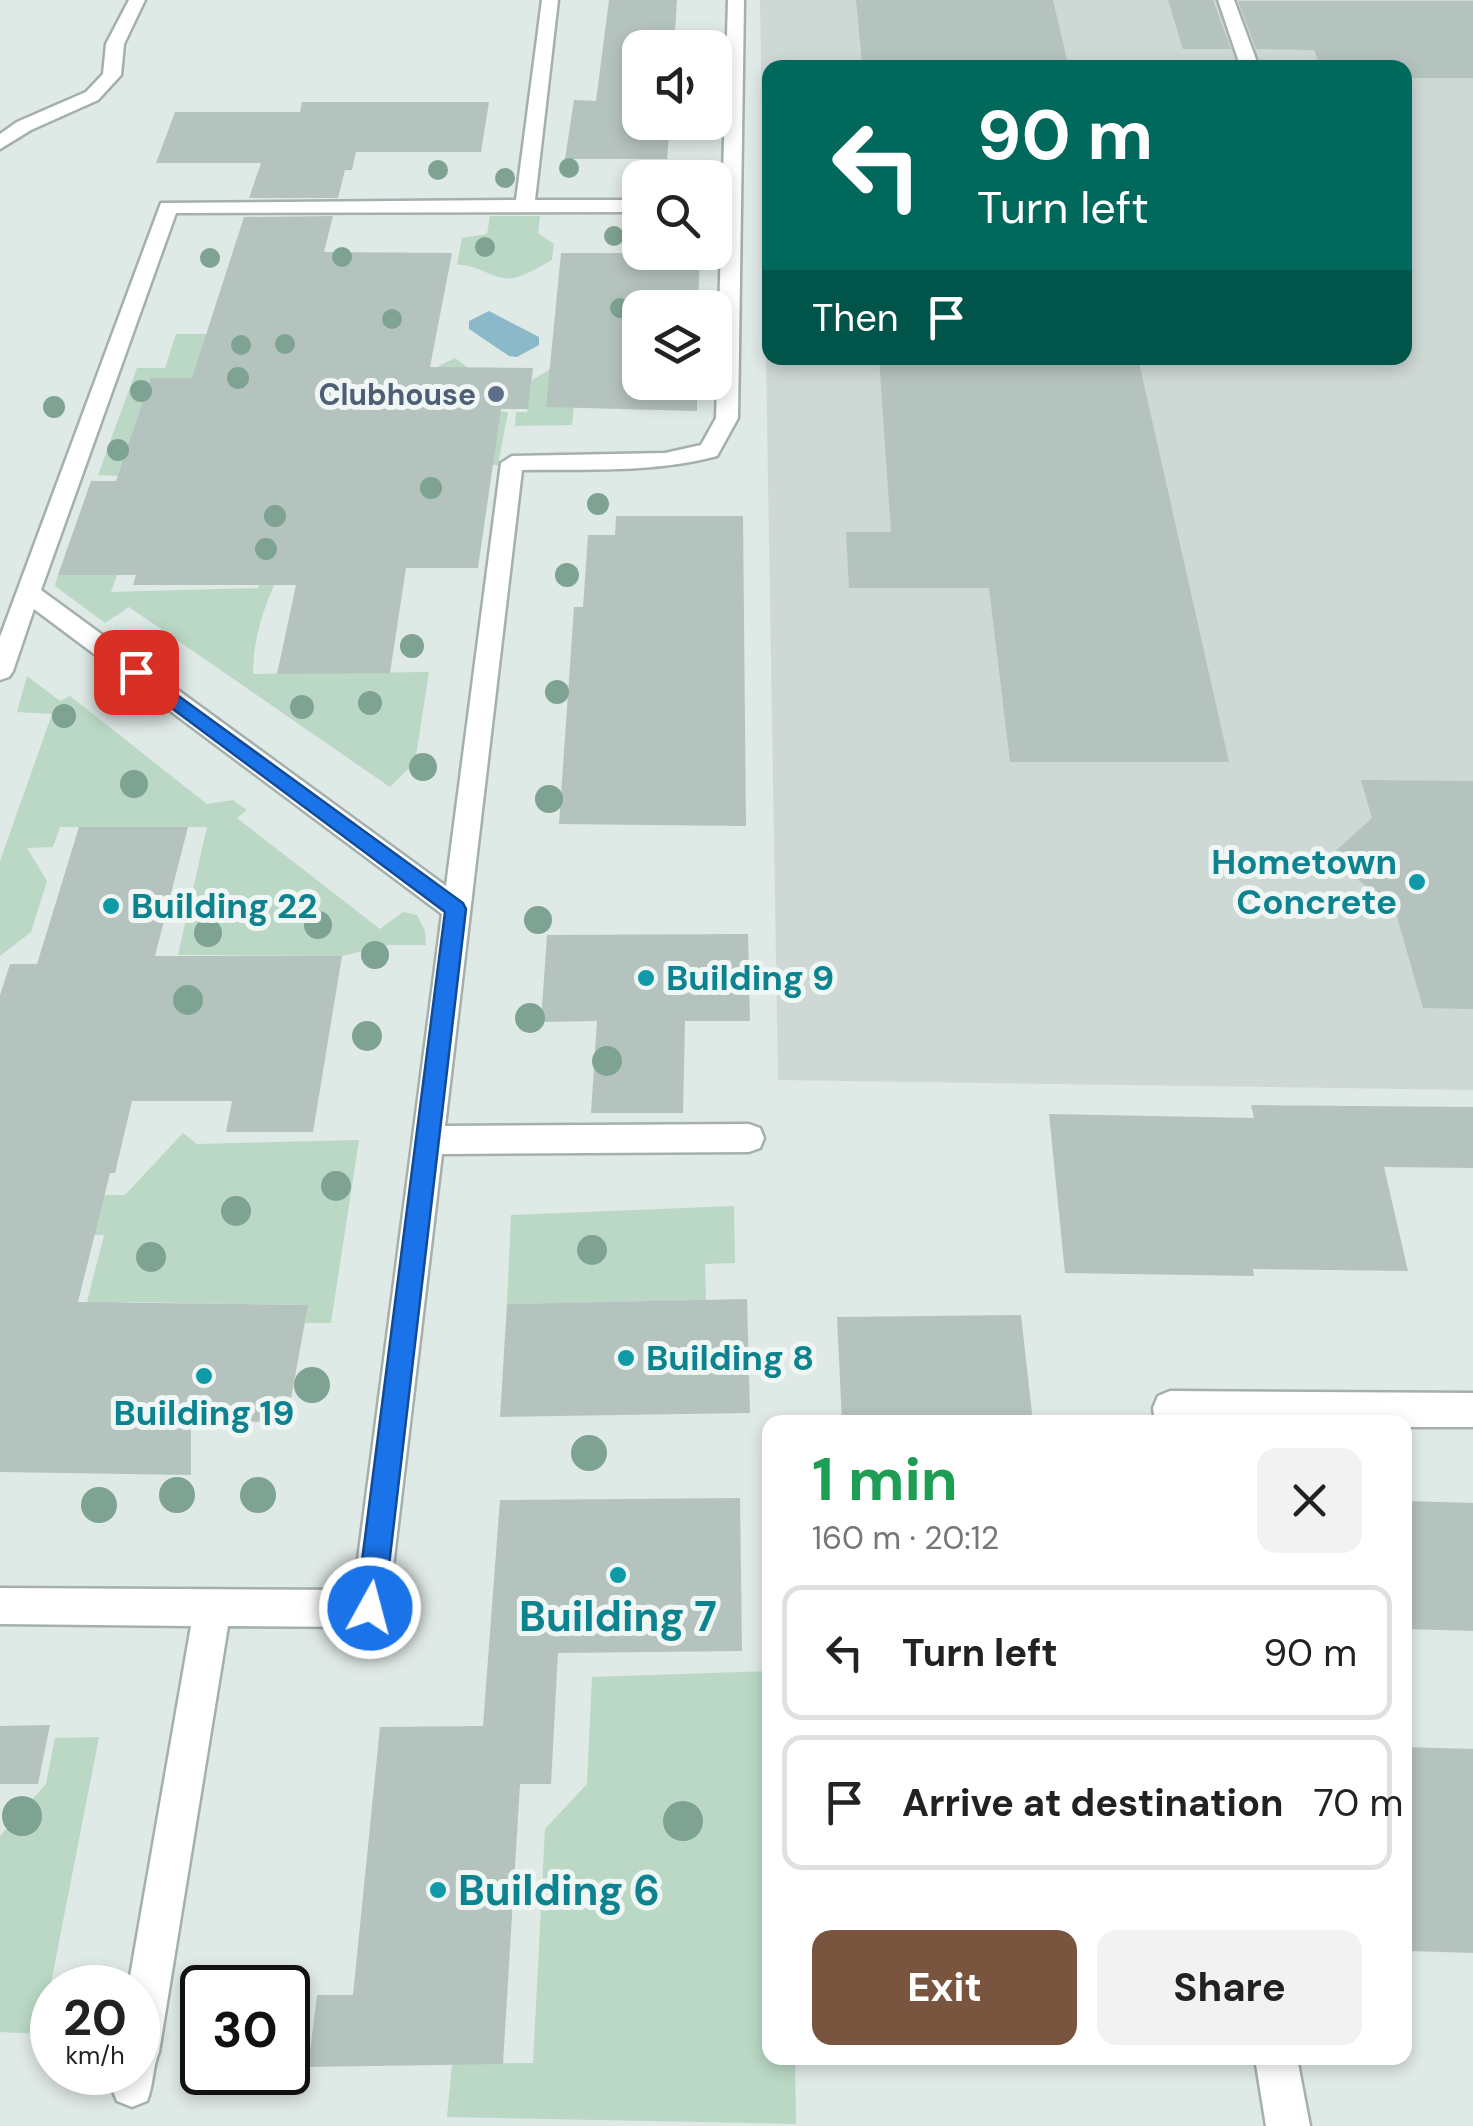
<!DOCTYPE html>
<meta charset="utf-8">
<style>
body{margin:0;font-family:"DM Sans",sans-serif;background:#f2f2f2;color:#222;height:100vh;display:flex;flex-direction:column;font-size:38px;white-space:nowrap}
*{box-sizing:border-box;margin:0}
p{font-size:32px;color:#767676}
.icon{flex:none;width:55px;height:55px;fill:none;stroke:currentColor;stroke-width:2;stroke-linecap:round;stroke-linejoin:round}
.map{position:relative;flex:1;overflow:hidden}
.panel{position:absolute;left:762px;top:1415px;width:650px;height:650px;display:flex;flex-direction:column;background:#fff;border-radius:20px;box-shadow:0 5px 15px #0003}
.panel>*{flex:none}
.top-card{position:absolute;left:762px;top:60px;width:650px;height:305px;border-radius:20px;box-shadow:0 5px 15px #0003;background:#00695c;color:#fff;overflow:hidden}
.fabs{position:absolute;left:622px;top:30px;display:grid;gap:20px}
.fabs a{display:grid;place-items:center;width:110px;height:110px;border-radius:20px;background:#fff;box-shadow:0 5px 15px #0003;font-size:50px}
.speed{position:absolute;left:30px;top:1965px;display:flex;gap:20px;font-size:50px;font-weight:700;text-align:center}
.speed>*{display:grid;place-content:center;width:130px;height:130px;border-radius:50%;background:#fff;box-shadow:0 5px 15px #0003;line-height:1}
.speed small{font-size:25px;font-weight:400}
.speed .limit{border:5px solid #111;border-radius:15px;background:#fff;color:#111}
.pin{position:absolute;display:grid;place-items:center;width:85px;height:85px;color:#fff;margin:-42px;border-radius:20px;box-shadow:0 5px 15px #0006}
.me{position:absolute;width:110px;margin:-55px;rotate:7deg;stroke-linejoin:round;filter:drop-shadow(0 0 8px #0008)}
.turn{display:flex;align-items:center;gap:35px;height:210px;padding:0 50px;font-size:45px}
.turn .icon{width:130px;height:130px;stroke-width:2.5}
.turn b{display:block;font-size:70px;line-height:85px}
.then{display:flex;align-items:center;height:95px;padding:0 50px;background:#0003;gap:20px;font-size:38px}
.round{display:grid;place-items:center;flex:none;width:105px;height:105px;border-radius:20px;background:#f2f2f2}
.head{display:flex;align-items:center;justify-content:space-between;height:170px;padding:0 50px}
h1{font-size:60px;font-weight:700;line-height:75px;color:#1e9e55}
.cta{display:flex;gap:20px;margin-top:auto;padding:20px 50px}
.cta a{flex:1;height:115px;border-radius:20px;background:#79543f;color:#fff;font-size:40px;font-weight:700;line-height:115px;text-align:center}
.cta a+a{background:#f2f2f2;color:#222}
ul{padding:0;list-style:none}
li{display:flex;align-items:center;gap:30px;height:135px;margin:0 20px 15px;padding:0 30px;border:5px solid #e0e0e0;border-radius:20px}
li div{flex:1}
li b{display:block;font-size:38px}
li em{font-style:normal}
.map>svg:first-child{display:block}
.built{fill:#ced8d5;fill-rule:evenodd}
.green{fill:#bad8c5;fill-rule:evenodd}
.water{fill:#8cb9c9}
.building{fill:#b5c3bf}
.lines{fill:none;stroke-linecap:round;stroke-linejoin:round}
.lane-casing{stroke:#a3b0ad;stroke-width:5}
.street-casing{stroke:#a3b0ad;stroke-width:5}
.lane{fill:#fff;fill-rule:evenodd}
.street{fill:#fff;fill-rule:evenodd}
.tree{fill:#7fa392}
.route{fill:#1a73e8;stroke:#114b97;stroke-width:2.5}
.service-dot{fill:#5c6f8a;stroke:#eff6f3;stroke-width:4}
.culture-dot{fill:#0f9aa8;stroke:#eff6f3;stroke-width:4}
.labels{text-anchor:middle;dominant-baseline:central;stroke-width:10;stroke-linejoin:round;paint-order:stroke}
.far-service-label{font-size:30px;font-weight:bold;fill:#4e5e75;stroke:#eff6f3;text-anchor:end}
.culture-label{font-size:35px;font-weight:bold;fill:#0d838f;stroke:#eff6f3;text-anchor:start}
.near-culture-label{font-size:42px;font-weight:bold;fill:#0d838f;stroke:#eff6f3}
</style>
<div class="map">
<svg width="1473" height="2126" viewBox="0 0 1473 2126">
<rect width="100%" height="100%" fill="#dfe9e6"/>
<path class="built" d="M 760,0 L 1473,0 L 1473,1090 L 778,1080 ZM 770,68 L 1405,68 L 1405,358 L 770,358 Z"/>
<g class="green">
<path d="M 490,216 L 540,216 L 538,233 L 554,244 L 552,260 C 541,266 527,275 514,278 C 494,282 477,263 457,265 L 462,238 L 487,234 Z"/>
<path d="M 176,334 L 326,334 L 429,430 L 439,366 L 455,358 L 467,367 L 459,408 L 508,412 L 498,465 L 446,466 L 275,583 C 262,612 253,642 253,674 L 429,672 L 415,762 L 390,787 L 129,607 L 105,623 L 55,586 L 58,575 L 93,575 L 123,476 L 98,475 L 137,368 L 165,368 ZM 153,474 L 265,567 L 258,588 L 111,592 Z"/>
<polygon points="580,352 572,425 515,426 516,412 527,412 532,380"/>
<polygon points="27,676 60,701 70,696 207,804 233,800 247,810 237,818 380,929 403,912 417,915 425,931 426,945 389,945 342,956 178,955 207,827 60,827 53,847 27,848 47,881 31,932 0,956 0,861 52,714 17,712"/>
<polygon points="183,1133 197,1144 359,1140 331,1323 305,1323 307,1305 130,1302 86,1306 104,1235 0,1234 0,1195 125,1195"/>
<polygon points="734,1206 735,1263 705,1264 706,1300 507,1304 511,1215"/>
<polygon points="770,1671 770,2058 795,2058 796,2124 447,2117 452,2064 533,2063 545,1829 587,1784 592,1677"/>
<polygon points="99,1737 41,2034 0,2032 0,1836 46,1784 55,1738"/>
</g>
<polygon class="water" points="489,311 539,337 539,345 517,357 509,356 469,329 469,321"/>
<g class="building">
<polygon points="609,0 677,0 674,48 640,48 640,122 670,122 667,159 565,159 574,100 596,101"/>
<polygon points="856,0 1053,0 1069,68 921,68 920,62 862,62"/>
<polygon points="1168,0 1213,0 1231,49 1183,49"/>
<polygon points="1238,1 1473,1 1473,78 1405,78 1405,68 1321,68 1314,50 1256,49"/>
<polygon points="302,102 489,102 481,152 356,152 352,170 345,170 338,198 249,198 261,163 156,163 175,112 300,112"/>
<polygon points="333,216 324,252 452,253 430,367 533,368 528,409 501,409 478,568 406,568 390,673 277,674 296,585 133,585 136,575 58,575 91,481 116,481 151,378 192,378 244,217"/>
<polygon points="561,253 700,253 698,308 640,308 640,382 697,382 697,411 546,407"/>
<polygon points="879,358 1138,358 1229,762 1010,762 989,588 849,588 846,532 891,532"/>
<polygon points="616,516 743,516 746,826 559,824 574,607 583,607 588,535 615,535"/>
<polygon points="1361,780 1473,781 1473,1009 1423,1008 1394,906 1328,858 1372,818"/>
<polygon points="79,827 188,827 155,956 342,956 313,1132 226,1132 232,1101 132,1101 115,1173 110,1173 78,1302 308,1305 287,1421 191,1423 191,1475 0,1472 0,995 10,964 37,964"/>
<polygon points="748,934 750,1021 685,1021 683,1113 591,1113 597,1021 541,1022 547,935"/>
<polygon points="1251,1105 1473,1107 1473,1168 1384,1167 1408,1271 1253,1269 1254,1276 1065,1273 1049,1114 1254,1118"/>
<polygon points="747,1299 750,1413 500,1417 507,1304"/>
<polygon points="1021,1315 1033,1422 842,1422 837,1317"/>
<polygon points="740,1498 742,1651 558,1653 551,1784 520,1784 503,2064 308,2067 317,1995 353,1995 380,1727 483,1726 500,1500"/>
<polygon points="1405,1501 1473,1503 1473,1631 1405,1629"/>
<polygon points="50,1725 38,1784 0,1784 0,1726"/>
<polygon points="1405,1747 1473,1749 1473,1953 1409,1951 1405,1930"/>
</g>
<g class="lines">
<defs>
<polygon id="lane" points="1218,0 1234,0 1257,62 1254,68 1236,68 1239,62"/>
<g id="street">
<polygon points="129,0 145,0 124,44 121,75 98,100 31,130 0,149 0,134 17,122 86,92 103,74 106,44"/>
<path d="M 542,0 L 558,0 L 535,200 L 640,200 L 640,212 L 176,213 L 41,590 L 446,886 L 501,463 L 512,456 L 665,453 L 701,445 L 716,418 L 728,0 L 744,0 L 738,418 L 717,456 C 654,473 587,469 522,470 L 445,1126 L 749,1124 L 760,1128 L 764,1138 L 760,1148 L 749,1152 L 442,1154 L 388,1609 L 383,1622 L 370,1627 L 228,1626 L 159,2052 C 152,2068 154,2084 147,2101 L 132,2107 L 117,2101 L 111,2086 L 113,2072 L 138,2072 L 138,1988 L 128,1988 L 191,1626 L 0,1624 L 0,1588 L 354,1590 L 442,914 L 34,609 L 13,671 L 9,677 L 0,680 L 0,637 L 161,203 L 516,200 Z"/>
<polygon points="1170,1391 1473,1393 1473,1427 1405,1427 1405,1422 1155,1422 1153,1408 1158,1396"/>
<polygon points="1255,2058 1297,2058 1310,2126 1266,2126"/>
</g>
</defs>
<use href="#lane" class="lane-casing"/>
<use href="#street" class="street-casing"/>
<use href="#lane" class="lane"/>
<use href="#street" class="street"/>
</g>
<g class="tree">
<circle cx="569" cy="168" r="10"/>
<circle cx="438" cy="170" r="10"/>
<circle cx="505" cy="178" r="10"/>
<circle cx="614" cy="236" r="10"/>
<circle cx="485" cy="247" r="10"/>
<circle cx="342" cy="257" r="10"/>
<circle cx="210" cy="258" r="10"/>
<circle cx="620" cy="308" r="10"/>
<circle cx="392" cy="319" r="10"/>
<circle cx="285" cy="344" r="10"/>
<circle cx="241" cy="345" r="10"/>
<circle cx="238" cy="378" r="11"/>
<circle cx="141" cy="391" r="11"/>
<circle cx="54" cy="407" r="11"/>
<circle cx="118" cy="450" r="11"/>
<circle cx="431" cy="488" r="11"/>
<circle cx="598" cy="504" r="11"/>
<circle cx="275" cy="516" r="11"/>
<circle cx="266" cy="549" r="11"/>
<circle cx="567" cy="575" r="12"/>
<circle cx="412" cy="646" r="12"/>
<circle cx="557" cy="692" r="12"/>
<circle cx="370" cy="703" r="12"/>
<circle cx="302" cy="707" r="12"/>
<circle cx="64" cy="716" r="12"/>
<circle cx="423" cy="767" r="14"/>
<circle cx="134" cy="784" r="14"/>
<circle cx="549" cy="799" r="14"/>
<circle cx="538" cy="920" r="14"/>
<circle cx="318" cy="925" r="14"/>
<circle cx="208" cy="933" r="14"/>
<circle cx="375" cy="955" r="14"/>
<circle cx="188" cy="1000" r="15"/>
<circle cx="530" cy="1018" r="15"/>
<circle cx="367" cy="1036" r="15"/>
<circle cx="607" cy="1061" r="15"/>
<circle cx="336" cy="1186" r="15"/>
<circle cx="236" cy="1211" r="15"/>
<circle cx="592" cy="1250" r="15"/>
<circle cx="151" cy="1257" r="15"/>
<circle cx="312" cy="1385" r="18"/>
<circle cx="589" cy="1453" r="18"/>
<circle cx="177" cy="1495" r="18"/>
<circle cx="258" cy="1495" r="18"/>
<circle cx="99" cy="1505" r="18"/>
<circle cx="22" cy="1816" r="20"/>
<circle cx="683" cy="1821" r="20"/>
</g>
<polygon class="route" points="136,665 463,903 466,909 384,1608 380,1618 370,1622 360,1618 356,1608 445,912 130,677 130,667"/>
<circle class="service-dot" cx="496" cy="394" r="10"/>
<g class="culture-dot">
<circle cx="1417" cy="882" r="10"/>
<circle cx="111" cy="906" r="10"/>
<circle cx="646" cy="978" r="10"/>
<circle cx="626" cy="1358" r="10"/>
<circle cx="204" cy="1376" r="10"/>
<circle cx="618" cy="1575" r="10"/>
<circle cx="438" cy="1890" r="10"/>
</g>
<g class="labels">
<g class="far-service-label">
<text x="476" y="394">Clubhouse</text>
</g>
<g class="culture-label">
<text x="1397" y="862" text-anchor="end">Hometown<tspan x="1397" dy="40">Concrete</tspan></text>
<text x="131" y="906">Building 22</text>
<text x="666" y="978">Building 9</text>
<text x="646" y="1358">Building 8</text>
<text x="204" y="1413" text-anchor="middle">Building 19</text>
</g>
<g class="near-culture-label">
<text x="618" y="1616">Building 7</text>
<text x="458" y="1890" text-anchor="start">Building 6</text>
</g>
</g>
</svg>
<div class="fabs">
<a><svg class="icon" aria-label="sound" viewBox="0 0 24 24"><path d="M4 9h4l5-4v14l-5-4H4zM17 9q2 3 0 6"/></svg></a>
<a><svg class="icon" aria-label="search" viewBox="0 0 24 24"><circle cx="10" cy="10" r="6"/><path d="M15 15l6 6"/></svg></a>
<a><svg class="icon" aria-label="layers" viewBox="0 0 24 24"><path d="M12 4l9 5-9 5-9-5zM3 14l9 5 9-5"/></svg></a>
</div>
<div class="speed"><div>20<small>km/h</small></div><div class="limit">30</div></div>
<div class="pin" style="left:136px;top:672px;background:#d93025"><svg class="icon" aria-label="arrive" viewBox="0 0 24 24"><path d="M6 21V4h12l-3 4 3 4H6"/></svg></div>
<svg class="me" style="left:370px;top:1608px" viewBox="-20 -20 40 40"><circle r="17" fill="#1a73e8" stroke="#fff" stroke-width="3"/><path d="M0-11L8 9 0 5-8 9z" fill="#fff"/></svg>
<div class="top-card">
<div class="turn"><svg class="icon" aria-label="left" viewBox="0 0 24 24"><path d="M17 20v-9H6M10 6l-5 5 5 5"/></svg><div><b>90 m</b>Turn left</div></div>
<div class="then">Then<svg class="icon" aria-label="arrive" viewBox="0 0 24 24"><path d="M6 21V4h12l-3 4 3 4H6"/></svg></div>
</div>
<section class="panel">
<div class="head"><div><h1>1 min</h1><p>160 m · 20:12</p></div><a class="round"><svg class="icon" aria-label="close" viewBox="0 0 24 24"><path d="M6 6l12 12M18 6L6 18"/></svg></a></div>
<ul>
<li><svg class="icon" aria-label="left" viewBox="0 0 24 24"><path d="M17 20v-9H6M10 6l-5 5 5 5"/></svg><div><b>Turn left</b></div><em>90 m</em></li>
<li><svg class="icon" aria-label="arrive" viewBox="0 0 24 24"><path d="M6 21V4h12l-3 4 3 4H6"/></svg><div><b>Arrive at destination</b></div><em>70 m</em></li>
</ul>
<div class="cta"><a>Exit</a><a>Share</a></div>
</section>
</div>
